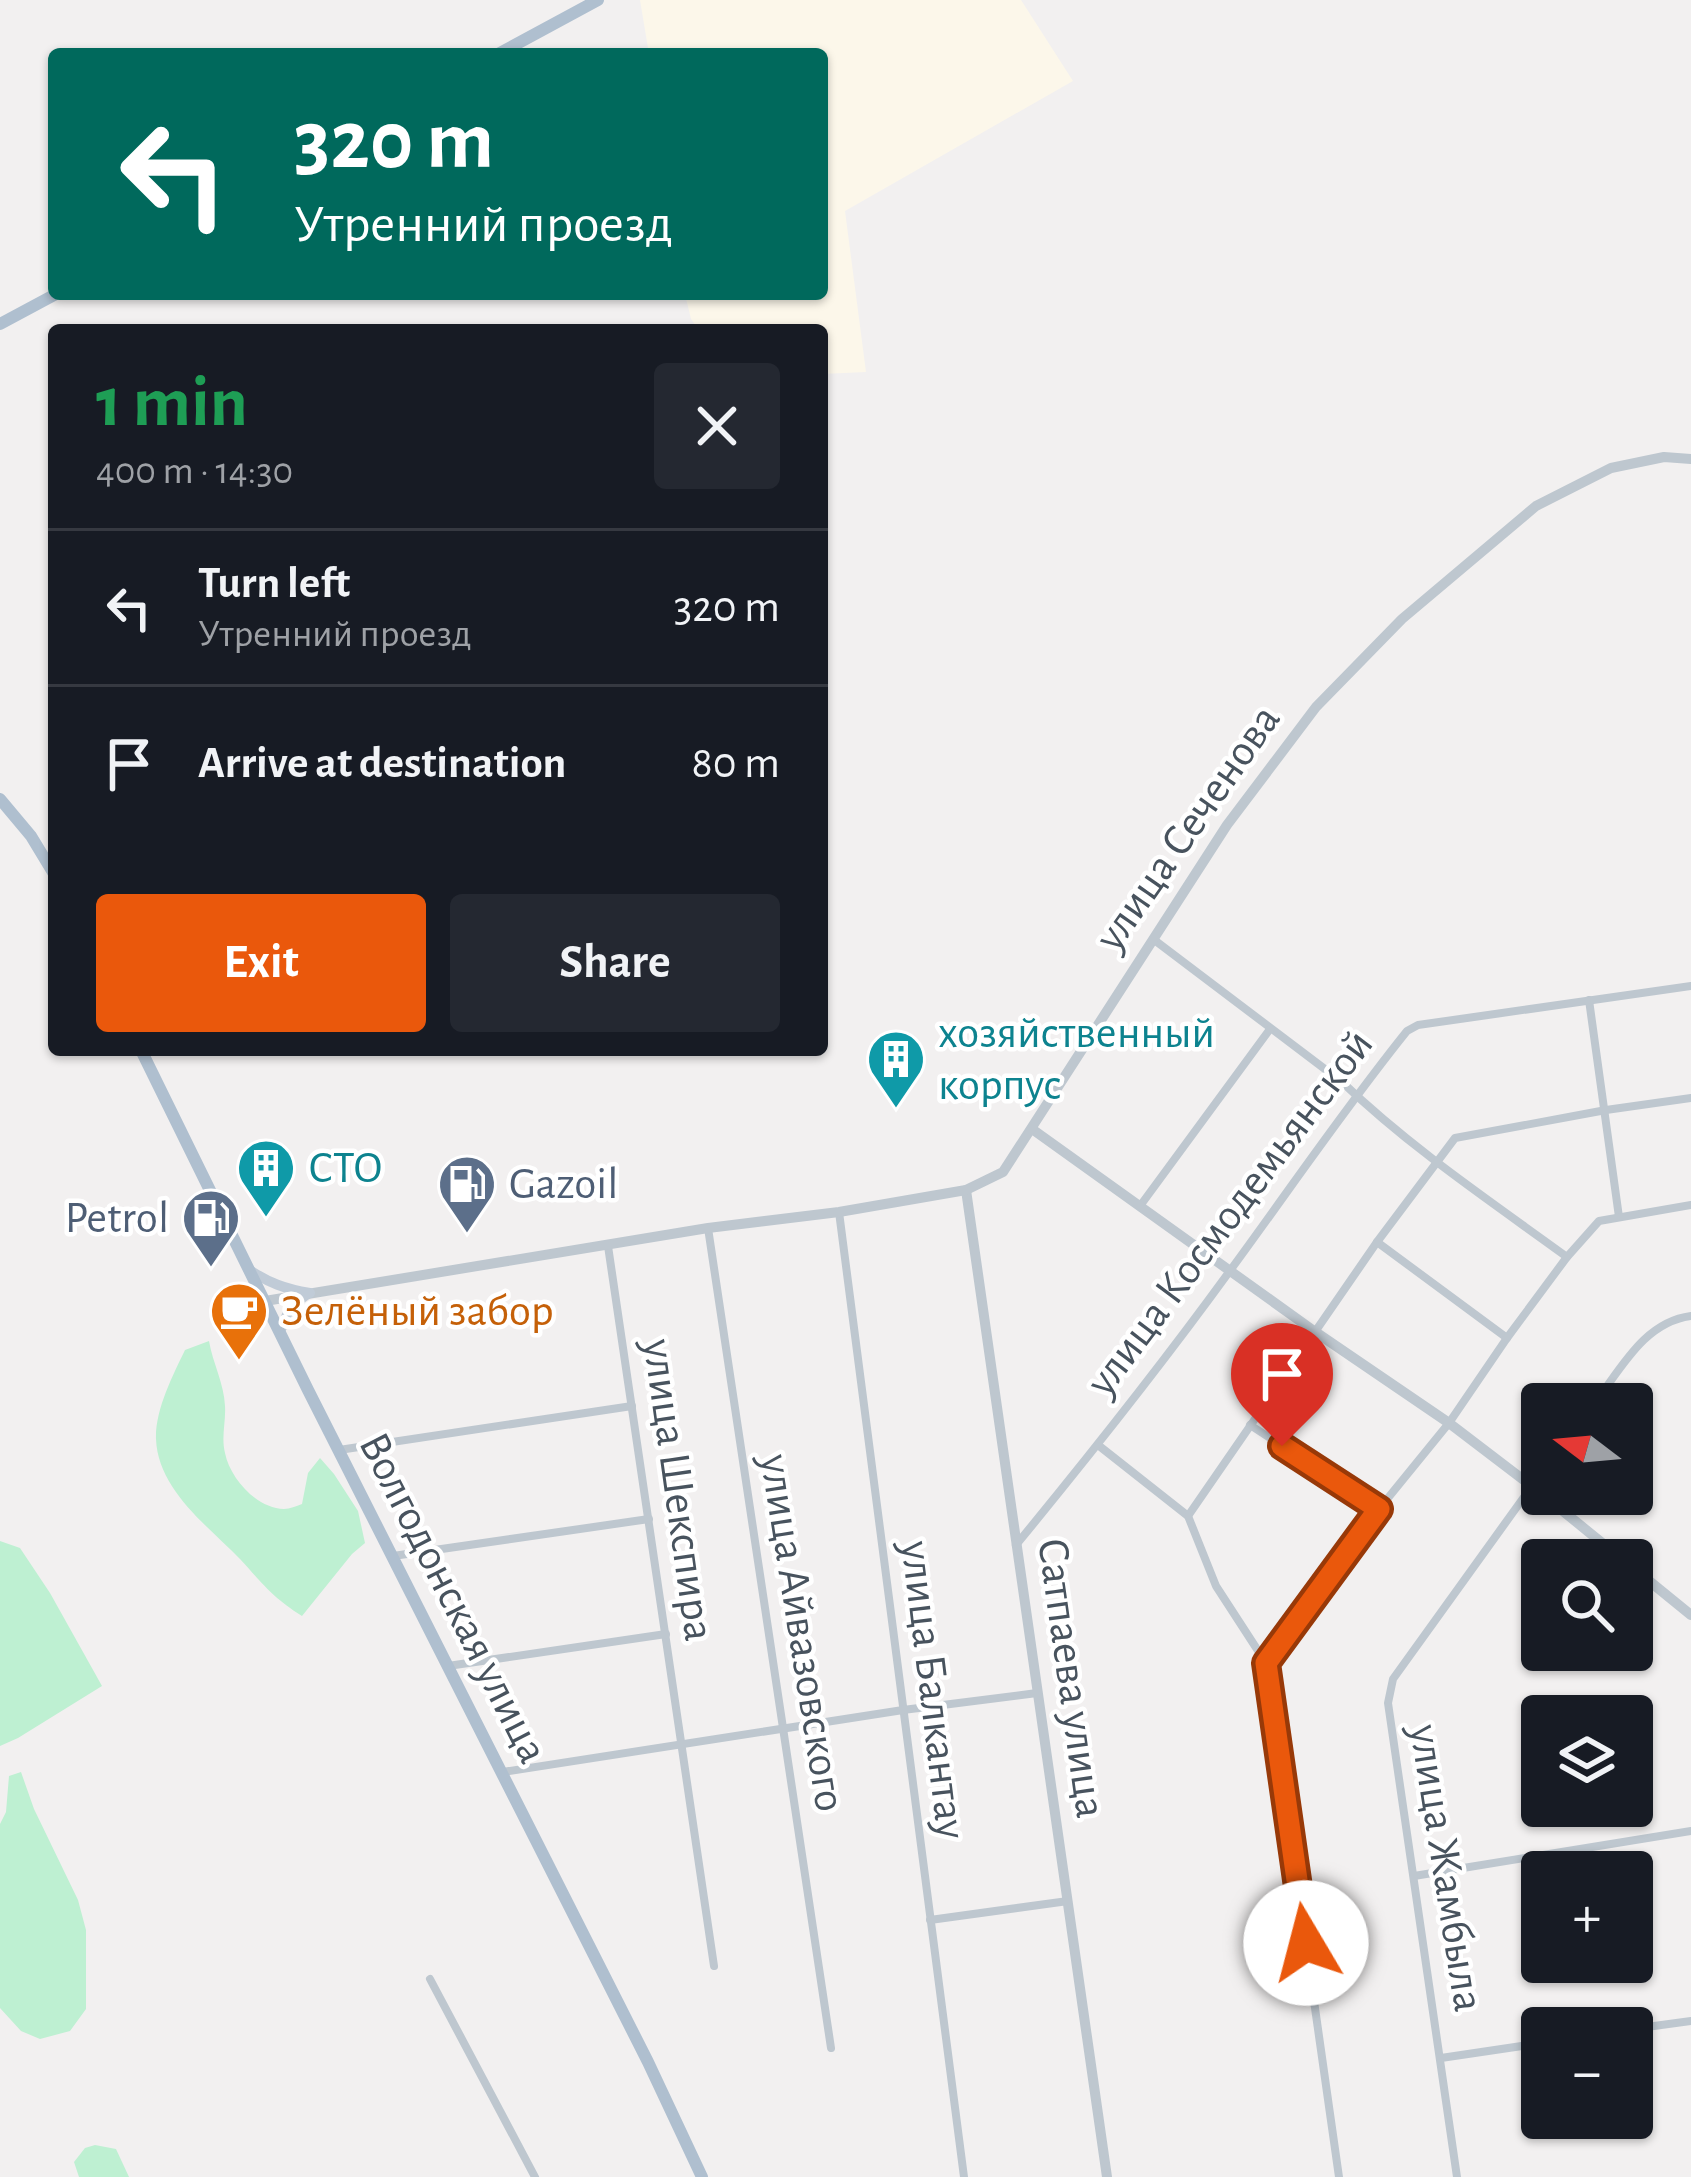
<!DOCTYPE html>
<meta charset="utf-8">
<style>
body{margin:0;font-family:"Alegreya Sans",sans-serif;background:#242831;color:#f1f3f6;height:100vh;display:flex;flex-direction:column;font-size:45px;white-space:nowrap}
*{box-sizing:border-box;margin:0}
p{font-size:39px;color:#9ea1a6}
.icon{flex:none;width:66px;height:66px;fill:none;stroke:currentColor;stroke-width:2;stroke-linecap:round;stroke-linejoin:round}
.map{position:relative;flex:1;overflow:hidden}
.details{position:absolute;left:48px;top:324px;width:780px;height:732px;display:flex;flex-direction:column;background:#171b24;border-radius:12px;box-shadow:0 3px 9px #0004}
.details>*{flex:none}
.hud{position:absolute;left:48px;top:48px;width:780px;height:252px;border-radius:12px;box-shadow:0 3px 9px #0004;background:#00695c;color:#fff;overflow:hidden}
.needle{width:78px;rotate:286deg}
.controls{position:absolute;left:1521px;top:1383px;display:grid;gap:24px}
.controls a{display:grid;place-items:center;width:132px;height:132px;border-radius:12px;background:#171b24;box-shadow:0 3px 9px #0004;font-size:60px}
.pin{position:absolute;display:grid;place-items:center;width:102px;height:102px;color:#fff;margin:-123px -51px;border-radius:50% 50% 50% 0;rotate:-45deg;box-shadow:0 0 12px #0007}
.pin .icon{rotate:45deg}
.me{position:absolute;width:132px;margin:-66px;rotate:352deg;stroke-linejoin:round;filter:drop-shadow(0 0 9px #0008)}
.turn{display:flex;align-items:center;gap:42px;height:252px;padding:0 48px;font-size:54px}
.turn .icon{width:156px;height:156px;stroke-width:2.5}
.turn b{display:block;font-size:84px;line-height:102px}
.round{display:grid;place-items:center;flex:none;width:126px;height:126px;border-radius:12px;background:#242831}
.summary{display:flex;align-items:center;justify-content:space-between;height:204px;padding:0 48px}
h1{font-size:72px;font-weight:700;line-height:90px;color:#1e9e55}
.action{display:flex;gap:24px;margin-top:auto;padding:24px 48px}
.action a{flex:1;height:138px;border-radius:12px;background:#ea580c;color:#fff;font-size:48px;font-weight:700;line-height:138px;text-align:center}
.action a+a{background:#242831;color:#f1f3f6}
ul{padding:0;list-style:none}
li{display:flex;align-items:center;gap:36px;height:156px;padding:0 48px;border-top:3px solid #363941}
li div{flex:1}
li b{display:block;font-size:45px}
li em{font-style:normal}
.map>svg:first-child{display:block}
.commercial{fill:#fcf7ea}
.green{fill:#bef0d2}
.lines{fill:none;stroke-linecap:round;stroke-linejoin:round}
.minor{stroke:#bec7cf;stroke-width:8}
.tertiary{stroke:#bec7cf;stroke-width:10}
.secondary{stroke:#c0cbd7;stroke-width:10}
.primary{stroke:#afbfcf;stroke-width:12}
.route-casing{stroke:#983908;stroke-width:30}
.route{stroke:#ea580c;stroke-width:21}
.labels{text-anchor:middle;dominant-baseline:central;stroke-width:9;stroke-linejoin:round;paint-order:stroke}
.street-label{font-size:45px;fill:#48535e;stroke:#fff}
.culture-label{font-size:45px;fill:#0d838f;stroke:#fff;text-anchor:start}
.service-label{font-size:45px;fill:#4e5e75;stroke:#fff;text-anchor:start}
.food-label{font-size:45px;fill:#c56008;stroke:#fff;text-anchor:start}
</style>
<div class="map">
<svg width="1691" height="2177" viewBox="0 0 1691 2177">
<rect width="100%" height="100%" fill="#f2f0f0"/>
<polygon class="commercial" points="640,0 1021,0 1073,81 845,211 866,372 822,374 822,330 699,330 691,319 685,294 822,294 822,54 649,54"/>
<g class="green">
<path d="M 209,1341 C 213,1364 224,1383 225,1406 C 226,1422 221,1437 225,1453 C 230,1478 256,1508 284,1509 C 290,1509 296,1506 302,1504 L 308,1473 L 320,1458 L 334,1474 L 358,1511 L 365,1543 L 352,1554 L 302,1616 C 272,1597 263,1584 240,1559 C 208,1526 158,1490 156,1439 C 155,1410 173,1375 185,1350 Z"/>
<polygon points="0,1541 20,1548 50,1593 102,1686 18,1738 0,1746"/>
<polygon points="21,1772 34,1809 78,1900 86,1930 86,2009 70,2031 40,2039 21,2031 0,2008 0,1824 6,1812 9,1776"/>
<polygon points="95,2145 116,2149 129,2177 79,2177 74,2162 85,2148"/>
</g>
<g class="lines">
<g class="minor">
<path d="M 1153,939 L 1342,1082 C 1411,1148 1490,1201 1567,1257"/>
<polyline points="1589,1000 1619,1217"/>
<polyline points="1140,1206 1270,1029"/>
<polyline points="839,1212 964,2177"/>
<polyline points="708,1228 831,2048"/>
<polyline points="1377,1242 1507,1338"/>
<polyline points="608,1246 714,1966"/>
<path d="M 1594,1404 C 1621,1369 1644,1322 1691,1316"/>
<polyline points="1250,1425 1379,1509"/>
<polyline points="1098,1445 1188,1516 1216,1586 1266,1663"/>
<polyline points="339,1450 632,1406"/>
<polyline points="1188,1516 1377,1242 1455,1138 1606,1110 1691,1098"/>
<path d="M 1016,1545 C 1090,1455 1163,1363 1232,1268 C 1290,1189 1345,1108 1407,1031 L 1418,1025 L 1691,986"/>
<polyline points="393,1556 649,1519"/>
<polyline points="448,1666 666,1634"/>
<polyline points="503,1772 903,1710 1037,1693"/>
<polyline points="1414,1876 1691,1831"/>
<polyline points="930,1920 1068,1901"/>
<polyline points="430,1979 535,2177"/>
<polyline points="1632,2029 1691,2021"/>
<polyline points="1441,2058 1542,2043"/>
<polyline points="1339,2177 1266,1663 1379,1509 1449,1423 1507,1338 1567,1257 1599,1221 1691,1205"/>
<polyline points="1457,2177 1388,1703 1393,1679 1542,1472"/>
</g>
<g class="tertiary">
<polyline points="1032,1129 1314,1331 1449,1423 1542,1494"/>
<polyline points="966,1190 1107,2177"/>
<polyline points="265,1301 708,1228 839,1212 966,1190 1003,1172 1227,825 1316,707 1402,619 1536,506 1611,468 1664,457 1691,459"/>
<polyline points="1542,1494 1623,1560"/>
<polyline points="1632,1567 1691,1615"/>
</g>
<g class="secondary">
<path d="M 248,1269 C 269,1283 285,1289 310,1293"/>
<polyline points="280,1332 290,1307 309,1293"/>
</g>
<g class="primary">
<polyline points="498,54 598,0"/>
<polyline points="0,324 56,294"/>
<polyline points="0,799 31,836 54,874"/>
<polyline points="141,1050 308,1390 648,2062 702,2177"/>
</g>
</g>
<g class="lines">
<defs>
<polyline id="route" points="1282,1446 1379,1509 1266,1663 1306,1943"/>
</defs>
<use href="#route" class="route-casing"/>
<use href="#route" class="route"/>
</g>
<defs>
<symbol id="building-pin" viewBox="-11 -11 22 30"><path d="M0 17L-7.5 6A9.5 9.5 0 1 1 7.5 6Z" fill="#0f9aa8" stroke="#fff"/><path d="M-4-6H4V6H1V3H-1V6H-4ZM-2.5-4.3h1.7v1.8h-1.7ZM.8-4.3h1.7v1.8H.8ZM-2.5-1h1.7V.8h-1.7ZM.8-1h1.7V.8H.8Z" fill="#fff"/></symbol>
<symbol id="fuel-pin" viewBox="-11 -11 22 30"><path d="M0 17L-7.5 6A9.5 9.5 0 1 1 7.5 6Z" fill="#5c6f8a" stroke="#fff"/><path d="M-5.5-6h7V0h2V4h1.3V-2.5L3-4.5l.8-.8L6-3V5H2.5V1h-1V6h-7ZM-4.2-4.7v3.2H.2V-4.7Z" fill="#fff"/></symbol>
<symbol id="cafe-pin" viewBox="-11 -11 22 30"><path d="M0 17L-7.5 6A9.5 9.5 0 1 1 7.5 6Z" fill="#e8710a" stroke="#fff"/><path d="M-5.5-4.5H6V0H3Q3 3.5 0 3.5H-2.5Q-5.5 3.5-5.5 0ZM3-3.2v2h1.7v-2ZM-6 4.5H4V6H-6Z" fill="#fff"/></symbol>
</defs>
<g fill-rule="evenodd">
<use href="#building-pin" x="863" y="1026" width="66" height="90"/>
<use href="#building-pin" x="233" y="1135" width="66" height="90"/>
<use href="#fuel-pin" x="434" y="1151" width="66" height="90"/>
<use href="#fuel-pin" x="178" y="1185" width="66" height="90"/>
<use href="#cafe-pin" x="206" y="1278" width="66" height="90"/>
</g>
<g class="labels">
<g class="street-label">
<text transform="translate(1188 828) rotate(-55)">улица Сеченова</text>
<text transform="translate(1230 1213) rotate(-53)">улица Космодемьянской</text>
<text transform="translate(678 1490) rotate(82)">улица Шекспира</text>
<text transform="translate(453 1598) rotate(63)">Волгодонская улица</text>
<text transform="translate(802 1633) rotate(81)">улица Айвазовского</text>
<text transform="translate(1071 1678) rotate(82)">Сатпаева улица</text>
<text transform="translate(933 1690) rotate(83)">улица Балкантау</text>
<text transform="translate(1446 1868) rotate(81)">улица Жамбыла</text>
</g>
<g class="culture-label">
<text x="938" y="1033">хозяйственный<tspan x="938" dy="52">корпус</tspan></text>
<text x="308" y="1168">СТО</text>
</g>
<g class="service-label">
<text x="509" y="1184">Gazoil</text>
<text x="169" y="1218" text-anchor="end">Petrol</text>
</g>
<g class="food-label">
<text x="281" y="1311">Зелёный забор</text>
</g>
</g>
</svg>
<div class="controls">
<a><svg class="needle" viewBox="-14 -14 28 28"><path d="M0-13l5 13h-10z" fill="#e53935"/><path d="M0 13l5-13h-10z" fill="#9ea1a6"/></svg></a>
<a><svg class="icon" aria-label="search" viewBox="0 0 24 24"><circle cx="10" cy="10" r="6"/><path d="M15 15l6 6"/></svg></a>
<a><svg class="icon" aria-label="layers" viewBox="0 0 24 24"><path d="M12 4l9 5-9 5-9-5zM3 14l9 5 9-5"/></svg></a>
<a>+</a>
<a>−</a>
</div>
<div class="pin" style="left:1282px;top:1446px;background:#d93025"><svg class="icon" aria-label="arrive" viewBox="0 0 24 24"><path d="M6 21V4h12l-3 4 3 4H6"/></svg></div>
<svg class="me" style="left:1306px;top:1943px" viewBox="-20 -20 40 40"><circle r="19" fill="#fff"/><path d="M0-13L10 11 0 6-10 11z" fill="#ea580c"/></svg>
<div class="hud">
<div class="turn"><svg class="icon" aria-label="left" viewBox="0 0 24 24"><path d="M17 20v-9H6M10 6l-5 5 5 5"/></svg><div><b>320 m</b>Утренний проезд</div></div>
</div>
<section class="details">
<div class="summary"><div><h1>1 min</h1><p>400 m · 14:30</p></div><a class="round"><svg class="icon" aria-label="close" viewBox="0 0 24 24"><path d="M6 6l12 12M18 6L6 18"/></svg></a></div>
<ul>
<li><svg class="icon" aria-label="left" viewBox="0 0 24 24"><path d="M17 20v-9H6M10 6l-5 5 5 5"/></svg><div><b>Turn left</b><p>Утренний проезд</p></div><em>320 m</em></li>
<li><svg class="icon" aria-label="arrive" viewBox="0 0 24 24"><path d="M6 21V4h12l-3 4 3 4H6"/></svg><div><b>Arrive at destination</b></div><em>80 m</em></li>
</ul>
<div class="action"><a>Exit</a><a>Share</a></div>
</section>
</div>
